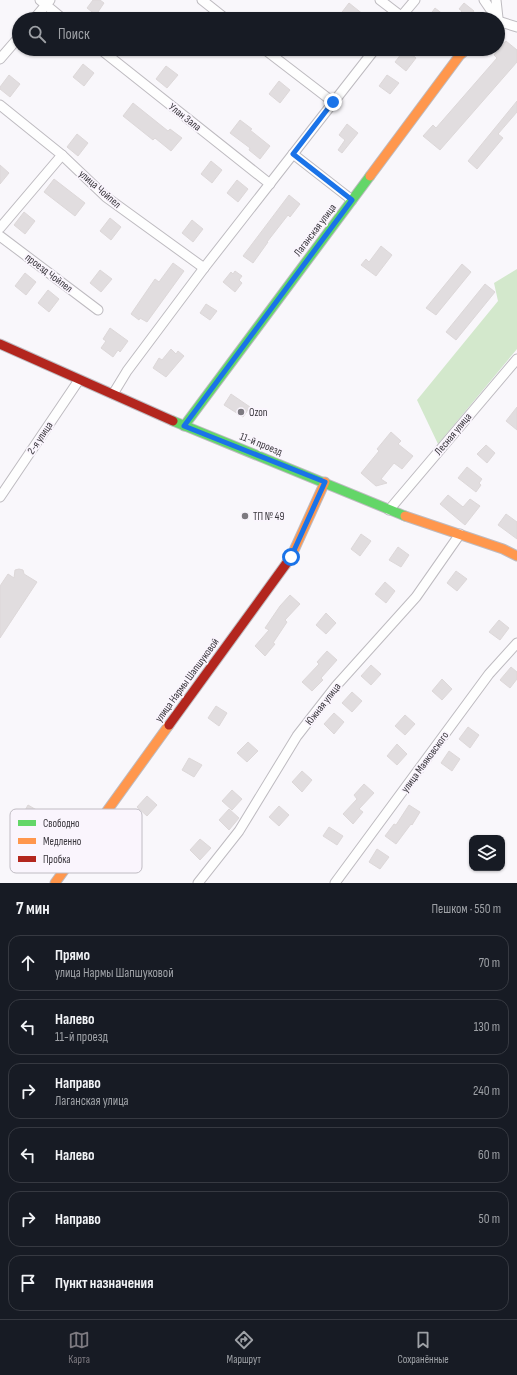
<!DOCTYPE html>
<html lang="ru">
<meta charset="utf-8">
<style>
body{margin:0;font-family:"Sofia Sans Condensed",sans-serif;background:#20242c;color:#f1f3f6}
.controls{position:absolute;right:12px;bottom:12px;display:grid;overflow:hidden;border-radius:8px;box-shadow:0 1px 3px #0004}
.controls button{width:36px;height:36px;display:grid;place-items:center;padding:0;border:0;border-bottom:1px solid #363941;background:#171b24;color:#f1f3f6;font:20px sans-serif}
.stop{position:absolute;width:12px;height:12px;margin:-9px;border:3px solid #1a73e8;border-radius:50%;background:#fff}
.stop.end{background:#1a73e8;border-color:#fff;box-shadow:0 1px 4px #0008}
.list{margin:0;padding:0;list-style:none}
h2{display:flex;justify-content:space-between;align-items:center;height:52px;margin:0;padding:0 16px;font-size:17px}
h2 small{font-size:13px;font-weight:400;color:#9ea1a6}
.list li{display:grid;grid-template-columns:26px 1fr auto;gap:12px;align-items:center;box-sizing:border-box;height:56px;margin:0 8px 8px;padding:0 8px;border:1px solid #363941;border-radius:12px}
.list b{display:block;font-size:15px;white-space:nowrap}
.list p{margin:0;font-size:13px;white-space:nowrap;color:#9ea1a6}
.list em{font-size:13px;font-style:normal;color:#9ea1a6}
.icon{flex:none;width:22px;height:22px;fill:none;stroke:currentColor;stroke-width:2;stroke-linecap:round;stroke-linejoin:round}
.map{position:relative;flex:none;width:517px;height:883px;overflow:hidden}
.search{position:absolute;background:#171b24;box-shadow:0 1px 3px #0004;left:12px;right:12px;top:12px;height:44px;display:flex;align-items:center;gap:10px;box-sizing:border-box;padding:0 14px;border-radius:22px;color:#9ea1a6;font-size:15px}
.sheet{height:436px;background:#171b24}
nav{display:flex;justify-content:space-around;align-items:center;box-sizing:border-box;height:56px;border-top:1px solid #363941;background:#171b24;font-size:11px;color:#9ea1a6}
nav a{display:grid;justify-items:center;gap:2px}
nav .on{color:#7d7a80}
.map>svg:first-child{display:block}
.green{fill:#d3e8cc}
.building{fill:#e1dddf;stroke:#ddd8d9}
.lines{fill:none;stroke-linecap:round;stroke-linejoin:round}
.street-casing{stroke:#bebbc0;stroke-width:11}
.fast-casing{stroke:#bebbc0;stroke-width:11}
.slow-casing{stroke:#bebbc0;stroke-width:11}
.jam-casing{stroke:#bebbc0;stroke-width:11}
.street{stroke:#fefefe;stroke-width:9}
.fast{stroke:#63d668;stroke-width:9}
.slow{stroke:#ff974d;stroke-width:9}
.jam{stroke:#b3261e;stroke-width:9}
.route{stroke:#1a73e8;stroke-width:5}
.poi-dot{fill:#7d7a80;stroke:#faf5fd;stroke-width:1.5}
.labels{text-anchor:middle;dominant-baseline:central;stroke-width:3.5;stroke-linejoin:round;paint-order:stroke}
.street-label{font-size:11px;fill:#3a373d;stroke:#faf5fd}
.poi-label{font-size:11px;fill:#3a373d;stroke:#faf5fd;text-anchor:start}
.key{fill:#faf5fd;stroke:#c0bcc3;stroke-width:1}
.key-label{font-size:11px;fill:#3a373d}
</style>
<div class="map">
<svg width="517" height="883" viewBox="0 0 517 883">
<rect width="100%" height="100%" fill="#f9f7fb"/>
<!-- green -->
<polygon class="green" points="517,269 517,349 438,444 417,400 498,301 494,283"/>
<!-- building -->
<g class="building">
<polygon points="93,0 100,0 104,3 96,15 87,8"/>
<polygon points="349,3 369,19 343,19 339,16"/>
<polygon points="464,3 474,11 468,19 466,19 459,14 462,11 459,9"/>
<polygon points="435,8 449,19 427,19"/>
<polygon points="506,41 517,50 517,62 440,150 423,136 433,125 436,128 497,58 494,55"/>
<polygon points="405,49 416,58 406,71 395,62"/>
<polygon points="83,64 94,73 84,86 73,77"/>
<polygon points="166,66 178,75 167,88 156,79"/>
<polygon points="9,75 20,84 10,97 0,89 0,87"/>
<polygon points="387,75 399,83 390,94 379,86"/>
<polygon points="279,81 290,90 280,103 269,94"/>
<polygon points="517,101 517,112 498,134 503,138 477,169 468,161"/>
<polygon points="133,103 168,131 170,129 182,138 171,151 155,138 153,140 123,116"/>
<polygon points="240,120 252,129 250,130 270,146 260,159 249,150 250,148 230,133"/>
<polygon points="347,124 358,133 342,153 338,150 345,140 339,135"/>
<polygon points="77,134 88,143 78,156 67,147"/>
<polygon points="211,161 222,170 212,183 201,174"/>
<polygon points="0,165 9,173 0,184"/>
<polygon points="54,179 85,203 75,216 44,192"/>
<polygon points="237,180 248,189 238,202 227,193"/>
<polygon points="289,195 300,204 290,217 288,215 267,242 268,242 253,263 243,256"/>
<polygon points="24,212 35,221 25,234 14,225"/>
<polygon points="110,218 121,227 111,240 100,231"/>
<polygon points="192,220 203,229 193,242 182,233"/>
<polygon points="381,246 392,255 376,276 361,265 366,259 369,262"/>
<polygon points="173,263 184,271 147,322 140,318 139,320 131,314 155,279 159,282"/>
<polygon points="462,264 471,272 436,315 426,308"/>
<polygon points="100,270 112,279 101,292 90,283"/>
<polygon points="235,271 242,276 239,280 242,283 235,292 223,282 231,272 233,274"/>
<polygon points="25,273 36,282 26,295 15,286"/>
<polygon points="485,284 495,292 456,340 446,332"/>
<polygon points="48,290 59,299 49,312 38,303"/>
<polygon points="206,304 217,311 210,320 200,313"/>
<polygon points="110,328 128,341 120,352 118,350 113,357 101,348 106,341 103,339"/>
<polygon points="171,349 176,354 178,351 184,356 166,377 153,368 159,358 162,360"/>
<polygon points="231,394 250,407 243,417 224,405"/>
<polygon points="517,407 517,430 506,421"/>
<polygon points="391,432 401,441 398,444 413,456 402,469 394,463 381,479 387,483 376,486 361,473 379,451 377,449"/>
<polygon points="486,445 495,453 487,463 477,454"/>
<polygon points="467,467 482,479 479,483 481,485 476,492 458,478"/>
<polygon points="448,495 463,507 470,499 480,506 465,525 440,504"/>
<polygon points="506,514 517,522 517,539 498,525"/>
<polygon points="361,534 371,541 360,556 351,549"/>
<polygon points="398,547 409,555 401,567 389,560"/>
<polygon points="19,569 23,570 24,574 37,582 0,638 0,586 8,574 14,578 15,570"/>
<polygon points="456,571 467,579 457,591 447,583"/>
<polygon points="385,582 395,591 386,603 375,594"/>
<polygon points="290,595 300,604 285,620 287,622 273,643 275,644 265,656 255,646 269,630 265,628 280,606"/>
<polygon points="326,613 336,623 326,634 316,625"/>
<polygon points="499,620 509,628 500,640 489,632"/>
<polygon points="327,651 337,660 321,678 323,680 312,691 302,682 319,664 317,662"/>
<polygon points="371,665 381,674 371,685 361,676"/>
<polygon points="511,667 517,672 517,679 510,688 500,680"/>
<polygon points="442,679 452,689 442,700 432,691"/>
<polygon points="352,692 362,701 352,712 342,703"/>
<polygon points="216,706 227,713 219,726 208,718"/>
<polygon points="334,713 344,722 334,734 324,724"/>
<polygon points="405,715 415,724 405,735 395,726"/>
<polygon points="468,727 479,735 470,748 459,739"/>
<polygon points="248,742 258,751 247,762 237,753"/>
<polygon points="397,744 407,754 397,765 387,756"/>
<polygon points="449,751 460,759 452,771 441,763"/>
<polygon points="189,758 202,765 194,777 182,770"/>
<polygon points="302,771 312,780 302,792 292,782"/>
<polygon points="364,784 374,793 359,809 363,812 353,824 343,814 357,799 354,795"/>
<polygon points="232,790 242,799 232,810 222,801"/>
<polygon points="147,796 157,805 147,816 137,807"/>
<polygon points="28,805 40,812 35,821 23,814"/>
<polygon points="409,805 420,812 412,825 411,824 396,844 385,836 394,824 396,825"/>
<polygon points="279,806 289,815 279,826 269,817"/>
<polygon points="229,809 239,818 229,830 219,820"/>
<polygon points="329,827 343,836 337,845 323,836"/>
<polygon points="200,839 211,848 200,860 190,850"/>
<polygon points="377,849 389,857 380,869 369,862"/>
</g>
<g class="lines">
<!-- street casing -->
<g class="street-casing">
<g id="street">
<polyline points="40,0 63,19"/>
<polyline points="202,0 226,19"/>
<polyline points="380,0 401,16"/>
<polyline points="484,0 497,19"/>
<polyline points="496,0 498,18"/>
<polyline points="34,19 50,0"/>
<polyline points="399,19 415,0"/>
<polyline points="498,21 517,27"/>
<polyline points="100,49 270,184"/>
<polyline points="264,49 333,102"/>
<polyline points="0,59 19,37"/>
<polyline points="0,105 62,155 106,197 204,268"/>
<polyline points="293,154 352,200"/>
<polyline points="0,228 62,155"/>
<polyline points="0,236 98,310"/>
<polyline points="113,394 127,371 204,268 375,49"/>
<polyline points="0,497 79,380"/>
<polyline points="389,510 517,359"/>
<polyline points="198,883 239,831 297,736 336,686 416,597 460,534"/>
<polyline points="335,883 489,674 517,643"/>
</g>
</g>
<!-- fast casing -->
<g class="fast-casing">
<g id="fast">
<polyline points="173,421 405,516"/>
<polyline points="184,426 370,176"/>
</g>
</g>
<!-- slow casing -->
<g class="slow-casing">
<g id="slow">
<polyline points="370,176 460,55 467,49"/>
<polyline points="405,516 503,549 517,556"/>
<polyline points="286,564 291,557 325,482"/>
<polyline points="55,883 169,725"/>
</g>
</g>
<!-- jam casing -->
<g class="jam-casing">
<g id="jam">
<polyline points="0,344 173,421"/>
<polyline points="169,725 286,564"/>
</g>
</g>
<!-- street -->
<use href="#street" class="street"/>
<!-- fast -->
<use href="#fast" class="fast"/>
<!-- slow -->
<use href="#slow" class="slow"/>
<!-- jam -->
<use href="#jam" class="jam"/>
</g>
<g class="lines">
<!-- route -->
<polyline class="route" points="291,557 325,482 184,426 352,200 293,154 333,102"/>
</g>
<!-- markers -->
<g class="poi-dot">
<circle cx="241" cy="412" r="4"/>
<circle cx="245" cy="516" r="4"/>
</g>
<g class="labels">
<!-- street labels -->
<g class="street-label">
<text transform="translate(185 117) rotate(38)">Улан Зала</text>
<text transform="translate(100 189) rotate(41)">улица Чойпел</text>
<text transform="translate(315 230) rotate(-53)">Лаганская улица</text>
<text transform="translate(49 273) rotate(37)">проезд Чойпел</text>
<text transform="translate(453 434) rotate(-50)">Лесная улица</text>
<text transform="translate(40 438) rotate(-56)">2-я улица</text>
<text transform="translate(261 444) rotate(22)">11-й проезд</text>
<text transform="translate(187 680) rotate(-54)">улица Нармы Шапшуковой</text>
<text transform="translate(323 704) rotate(-52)">Южная улица</text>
<text transform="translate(425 762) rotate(-54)">улица Маяковского</text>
</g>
<!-- poi labels -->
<g class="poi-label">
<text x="249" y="412">Ozon</text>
<text x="253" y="516">ТП № 49</text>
</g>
</g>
<!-- legend -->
<rect x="10" y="809" width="132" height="64" rx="6" class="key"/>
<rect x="18" y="820" width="18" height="6" fill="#63d668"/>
<rect x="18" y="838" width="18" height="6" fill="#ff974d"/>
<rect x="18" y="856" width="18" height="6" fill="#b3261e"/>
<g class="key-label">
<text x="43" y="827">Свободно</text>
<text x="43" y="845">Медленно</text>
<text x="43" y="863">Пробка</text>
</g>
</svg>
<div class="controls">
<button><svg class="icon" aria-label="layers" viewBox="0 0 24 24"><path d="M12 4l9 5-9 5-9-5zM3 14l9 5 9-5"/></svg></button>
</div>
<div class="stop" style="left:291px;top:557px"></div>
<div class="stop end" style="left:333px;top:102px"></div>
<div class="search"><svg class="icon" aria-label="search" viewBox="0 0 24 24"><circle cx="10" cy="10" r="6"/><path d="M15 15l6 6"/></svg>Поиск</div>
</div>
<section class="sheet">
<h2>7 мин<small>Пешком · 550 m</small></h2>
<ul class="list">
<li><svg class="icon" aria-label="ahead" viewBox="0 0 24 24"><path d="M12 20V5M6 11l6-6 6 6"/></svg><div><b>Прямо</b><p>улица Нармы Шапшуковой</p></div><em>70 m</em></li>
<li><svg class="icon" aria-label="left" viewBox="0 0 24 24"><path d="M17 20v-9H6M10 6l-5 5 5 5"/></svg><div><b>Налево</b><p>11-й проезд</p></div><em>130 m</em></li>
<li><svg class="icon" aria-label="right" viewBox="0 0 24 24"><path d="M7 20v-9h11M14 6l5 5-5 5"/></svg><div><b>Направо</b><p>Лаганская улица</p></div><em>240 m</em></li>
<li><svg class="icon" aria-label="left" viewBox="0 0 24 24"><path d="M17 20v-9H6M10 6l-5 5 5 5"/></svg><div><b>Налево</b></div><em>60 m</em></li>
<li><svg class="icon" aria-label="right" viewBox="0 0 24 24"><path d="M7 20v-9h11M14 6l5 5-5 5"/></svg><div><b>Направо</b></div><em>50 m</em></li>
<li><svg class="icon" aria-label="arrive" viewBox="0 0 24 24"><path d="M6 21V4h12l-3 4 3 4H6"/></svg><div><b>Пункт назначения</b></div></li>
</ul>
</section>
<nav>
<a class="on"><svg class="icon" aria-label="map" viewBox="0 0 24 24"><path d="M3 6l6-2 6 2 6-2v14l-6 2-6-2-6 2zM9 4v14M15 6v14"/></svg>Карта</a>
<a><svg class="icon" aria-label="directions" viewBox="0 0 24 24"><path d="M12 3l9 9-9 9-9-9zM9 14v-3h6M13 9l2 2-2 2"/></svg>Маршрут</a>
<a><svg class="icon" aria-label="saved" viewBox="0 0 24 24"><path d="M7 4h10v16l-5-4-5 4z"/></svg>Сохранённые</a>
</nav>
